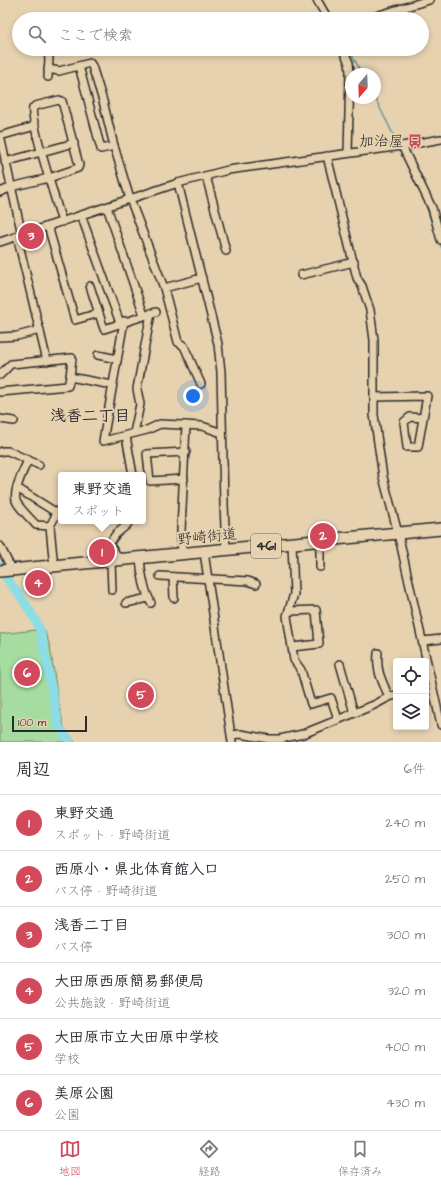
<!DOCTYPE html>
<html lang="ja">
<meta charset="utf-8">
<style>
body{margin:0;font-family:"Architects Daughter","Klee One",sans-serif;background:#f2f2f3;color:#2b2b33}
.controls{position:absolute;right:12px;bottom:12px;display:grid;overflow:hidden;border-radius:4px;box-shadow:0 2px 6px #0003}
.controls button{width:36px;height:36px;display:grid;place-items:center;padding:0;border:0;border-bottom:1px solid #e1e1e2;background:#fff;color:#2b2b33;font:20px sans-serif}
.compass{position:absolute;left:345px;top:68px;width:36px;height:36px;border-radius:50%;background:#fff;box-shadow:0 2px 6px #0003;rotate:199deg}
.scale{position:absolute;left:12px;bottom:10px;width:75px;box-sizing:border-box;padding-left:4px;border:2px solid #2b2b2b;border-top:0;font-size:11px;line-height:14px;white-space:nowrap;color:#2b2b2b;-webkit-text-stroke:3px #e7d2b0;paint-order:stroke}
.you{position:absolute;left:193px;top:396px;width:14px;height:14px;margin:-10px;border:3px solid #fff;border-radius:50%;background:#1a73e8;box-shadow:0 0 0 6px #1a73e833}
.badge{display:grid;place-items:center;width:26px;height:26px;border-radius:50%;background:#d1495b;color:#fff;font-size:13px;font-weight:700}
.pin{position:absolute;translate:-50% -50%;border:2px solid #fff;box-shadow:0 1px 4px #0006}
.popup{position:absolute;left:58px;top:472px;width:88px;height:52px;box-sizing:border-box;display:grid;place-content:center;border-radius:4px;background:#fff;filter:drop-shadow(0 1px 3px #0005);font-size:13px;white-space:nowrap;color:#7c7c81}
.popup b{font-size:15px;color:#2b2b33}
.popup::after{content:'';position:absolute;left:50%;top:100%;margin-left:-8px;border:8px solid transparent;border-top-color:#fff}
.list{margin:0;padding:0;list-style:none}
h2{display:flex;justify-content:space-between;align-items:center;height:52px;margin:0;padding:0 16px;font-size:17px}
h2 small{font-size:13px;font-weight:400;color:#7c7c81}
.list li{display:grid;grid-template-columns:26px 1fr auto;gap:12px;align-items:center;box-sizing:border-box;height:56px;padding:0 16px;border-top:1px solid #e1e1e2}
.list b{display:block;font-size:15px;white-space:nowrap}
.list p{margin:0;font-size:13px;white-space:nowrap;color:#7c7c81}
.list em{font-size:13px;font-style:normal;color:#7c7c81}
.icon{flex:none;width:22px;height:22px;fill:none;stroke:currentColor;stroke-width:2;stroke-linecap:round;stroke-linejoin:round}
.map{position:relative;flex:none;width:441px;height:742px;overflow:hidden}
.search{position:absolute;background:#fff;box-shadow:0 2px 6px #0003;left:12px;right:12px;top:12px;height:44px;display:flex;align-items:center;gap:10px;box-sizing:border-box;padding:0 14px;border-radius:22px;color:#7c7c81;font-size:15px}
.sheet{height:388px;background:#fff}
nav{display:flex;justify-content:space-around;align-items:center;box-sizing:border-box;height:56px;border-top:1px solid #e1e1e2;background:#fff;font-size:11px;color:#7c7c81}
nav a{display:grid;justify-items:center;gap:2px}
nav .on{color:#d1495b}
.map>svg:first-child{display:block}
.green{fill:#a6dca0;stroke:#688466}
.lines{fill:none;stroke-linecap:round;stroke-linejoin:round}
.stream{stroke:#65969b;stroke-width:1.5}
.river{stroke:#8cdde5;stroke-width:9}
.minor-casing{stroke:#2b2b2b;stroke-width:10}
.highway-casing{stroke:#2b2b2b;stroke-width:14}
.minor{stroke:#e7d2b0;stroke-width:7}
.highway{stroke:#e7d2b0;stroke-width:11}
.labels{text-anchor:middle;dominant-baseline:central;stroke-width:4;stroke-linejoin:round;paint-order:stroke}
.shield{fill:#e7d2b0;stroke:#635d53;stroke-width:1}
.shield-label{font-size:14px;font-weight:bold;fill:#2b2b2b}
.poi-label{font-size:15px;fill:#2b2b2b;stroke:#e7d2b0;text-anchor:end}
.street-label{font-size:15px;fill:#2b2b2b;stroke:#e7d2b0}
.neighbourhood-label{font-size:16px;font-weight:bold;fill:#2b2b2b;stroke:#e7d2b0}
</style>
<div class="map">
<svg width="441" height="742" viewBox="0 0 441 742">
<rect width="100%" height="100%" fill="#e7d2b0"/>
<filter id="ink" filterUnits="userSpaceOnUse"><feTurbulence type="fractalNoise" baseFrequency=".025" numOctaves="2"/><feDisplacementMap in="SourceGraphic" scale="8" xChannelSelector="R" yChannelSelector="G"/><feConvolveMatrix kernelMatrix="1 2 1 2 8 2 1 2 1" color-interpolation-filters="sRGB"/></filter>
<g filter="url(#ink)">
<!-- green -->
<polygon class="green" points="44,629 50,646 58,700 64,727 75,742 0,742 0,634"/>
<g class="lines">
<!-- stream -->
<g class="stream">
<polyline points="322,0 333,19"/>
<polyline points="349,49 362,74"/>
<polyline points="375,98 398,144"/>
<polyline points="424,200 437,238"/>
<polyline points="439,241 441,247"/>
</g>
<!-- river -->
<path class="river" d="M0,566C5,578 10,583 18,593C26,604 34,617 40,629L59,727L70,742"/>
<!-- minor casing -->
<g class="minor-casing">
<g id="minor">
<polyline points="317,0 328,19"/>
<polyline points="366,19 429,0"/>
<polyline points="47,49 49,59 48,77"/>
<polyline points="343,49 349,63 350,72 348,153"/>
<polyline points="79,66 101,149 114,146"/>
<polyline points="48,69 59,71 90,63 92,66 103,101 114,146 130,199 164,288 178,342 184,346 201,384"/>
<polyline points="402,146 432,208 441,240"/>
<polyline points="327,156 357,278 362,286 370,310 374,340 374,415 383,477 398,533 441,725"/>
<polyline points="5,162 74,143"/>
<polyline points="206,176 226,251"/>
<polyline points="178,183 218,344 221,372 224,504 226,550"/>
<path d="M0,192L15,186L49,178L78,168L79,165L62,101L59,100L35,106L33,108C29,118 57,204 62,222"/>
<polyline points="107,207 144,315"/>
<polyline points="81,215 120,323"/>
<polyline points="48,226 75,320 99,313"/>
<polyline points="22,235 0,136 35,126"/>
<polyline points="17,236 47,361"/>
<polyline points="0,242 178,183 228,170 402,146 441,139"/>
<polyline points="301,275 354,262"/>
<polyline points="90,286 104,329 156,312"/>
<polyline points="164,288 202,278"/>
<polyline points="124,321 103,441 147,430 160,424 202,426 222,433"/>
<polyline points="0,337 17,336 40,330"/>
<polyline points="98,355 117,359"/>
<polyline points="0,375 11,364 72,358 70,377"/>
<polyline points="0,392 68,386 70,377 112,385"/>
<polyline points="374,397 427,396 418,447 407,447 404,422 410,417 423,418"/>
<polyline points="0,419 14,421"/>
<polyline points="134,433 140,404 137,389 151,313"/>
<polyline points="126,436 133,475"/>
<polyline points="0,452 3,451 8,451 39,465"/>
<path d="M28,460C24,470 11,493 17,503C22,511 30,518 36,525L50,526"/>
<polyline points="184,479 150,481 147,454 186,452"/>
<polyline points="17,488 57,513 50,526 53,558 55,566"/>
<polyline points="320,541 320,567"/>
<polyline points="292,543 294,594 287,616 294,660 301,670 311,704 331,698 338,719"/>
<polyline points="0,546 12,570"/>
<polyline points="204,552 232,742"/>
<polyline points="182,554 181,530 186,425"/>
<path d="M140,558C141,573 144,590 151,603"/>
<polyline points="120,560 109,544 116,534 127,525 129,521"/>
<polyline points="111,561 112,590"/>
<polyline points="160,576 248,581 256,584"/>
<polyline points="173,577 174,598"/>
<polyline points="126,603 148,598"/>
<polyline points="289,611 316,610 319,644 292,647"/>
<polyline points="423,641 441,639"/>
<path d="M378,653C376,671 382,681 389,697"/>
<polyline points="340,664 354,713"/>
<polyline points="232,735 240,734 269,739 280,739 303,734 374,705 389,697 396,695"/>
</g>
</g>
<!-- highway casing -->
<g class="highway-casing">
<polyline id="highway" points="0,571 441,529"/>
</g>
<!-- minor -->
<use href="#minor" class="minor"/>
<!-- highway -->
<use href="#highway" class="highway"/>
</g>
</g>
<!-- icons -->
<defs>
<g id="bus-bare" transform="scale(1.08)"><path d="M-5-6H5V4H4V6H2V4H-2V6H-4V4H-5ZM-3.5-4V0h7V-4ZM-3.5 1.2v1.5H-2V1.2ZM2 1.2v1.5H3.5V1.2Z" fill="#d1495b" stroke="#e7d2b0" stroke-width="2.5" paint-order="stroke"/></g>
</defs>
<g fill-rule="evenodd">
<use href="#bus-bare" x="415" y="141"/>
</g>
<g class="labels">
<!-- shield labels -->
<rect class="shield" x="251" y="534" width="30" height="24" rx="3"/>
<g class="shield-label">
<text x="266" y="546">461</text>
</g>
<!-- poi labels -->
<g class="poi-label">
<text x="404" y="141">加治屋</text>
</g>
<!-- street labels -->
<g class="street-label">
<text transform="translate(207 537) rotate(-6)">野崎街道</text>
</g>
<!-- neighbourhood labels -->
<g class="neighbourhood-label">
<text x="90" y="416">浅香二丁目</text>
</g>
</g>
</svg>
<div class="controls">
<button><svg class="icon" aria-label="locate" viewBox="0 0 24 24"><circle cx="12" cy="12" r="6"/><path d="M12 2v4M12 18v4M2 12h4M18 12h4"/></svg></button>
<button><svg class="icon" aria-label="layers" viewBox="0 0 24 24"><path d="M12 4l9 5-9 5-9-5zM3 14l9 5 9-5"/></svg></button>
</div>
<svg class="compass" viewBox="-18 -18 36 36"><path d="M0-13l5 13h-10z" fill="#e53935"/><path d="M0 13l5-13h-10z" fill="#7c7c81"/></svg>
<div class="scale">100 m</div>
<div class="you"></div>
<div class="pin badge" style="left:102px;top:552px">1</div>
<div class="popup"><b>東野交通</b>スポット</div>
<div class="pin badge" style="left:323px;top:536px">2</div>
<div class="pin badge" style="left:31px;top:236px">3</div>
<div class="pin badge" style="left:38px;top:583px">4</div>
<div class="pin badge" style="left:141px;top:695px">5</div>
<div class="pin badge" style="left:27px;top:673px">6</div>
<div class="search"><svg class="icon" aria-label="search" viewBox="0 0 24 24"><circle cx="10" cy="10" r="6"/><path d="M15 15l6 6"/></svg>ここで検索</div>
</div>
<section class="sheet">
<h2>周辺<small>6件</small></h2>
<ul class="list">
<li><span class="badge">1</span><div><b>東野交通</b><p>スポット · 野崎街道</p></div><em>240 m</em></li>
<li><span class="badge">2</span><div><b>西原小・県北体育館入口</b><p>バス停 · 野崎街道</p></div><em>250 m</em></li>
<li><span class="badge">3</span><div><b>浅香二丁目</b><p>バス停</p></div><em>300 m</em></li>
<li><span class="badge">4</span><div><b>大田原西原簡易郵便局</b><p>公共施設 · 野崎街道</p></div><em>320 m</em></li>
<li><span class="badge">5</span><div><b>大田原市立大田原中学校</b><p>学校</p></div><em>400 m</em></li>
<li><span class="badge">6</span><div><b>美原公園</b><p>公園</p></div><em>430 m</em></li>
</ul>
</section>
<nav>
<a class="on"><svg class="icon" aria-label="map" viewBox="0 0 24 24"><path d="M3 6l6-2 6 2 6-2v14l-6 2-6-2-6 2zM9 4v14M15 6v14"/></svg>地図</a>
<a><svg class="icon" aria-label="directions" viewBox="0 0 24 24"><path d="M12 3l9 9-9 9-9-9zM9 14v-3h6M13 9l2 2-2 2"/></svg>経路</a>
<a><svg class="icon" aria-label="saved" viewBox="0 0 24 24"><path d="M7 4h10v16l-5-4-5 4z"/></svg>保存済み</a>
</nav>
